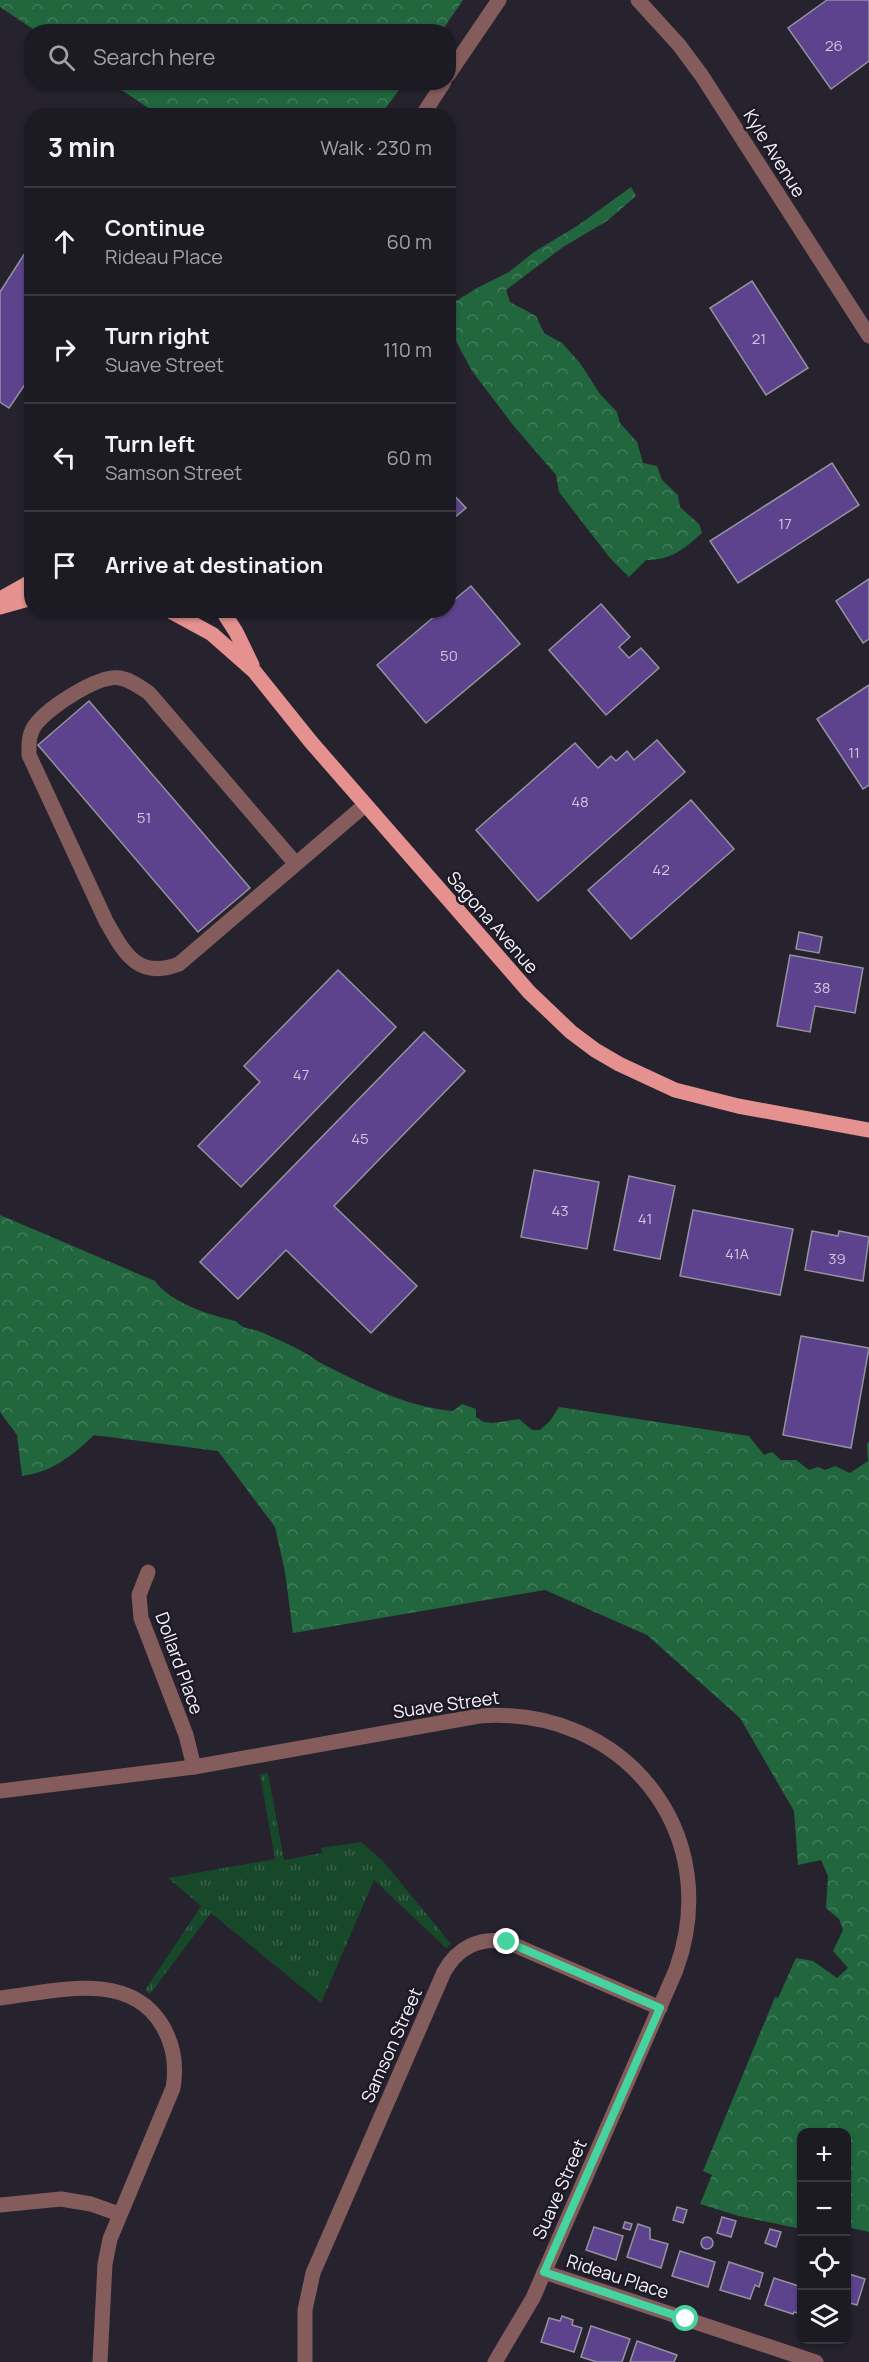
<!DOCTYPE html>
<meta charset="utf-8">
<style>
body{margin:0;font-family:Manrope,sans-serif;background:#25232a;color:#f1f3f6}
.controls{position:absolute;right:18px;bottom:18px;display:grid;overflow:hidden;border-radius:12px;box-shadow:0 2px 4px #0004}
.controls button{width:54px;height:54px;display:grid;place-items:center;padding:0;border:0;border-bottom:2px solid #3a3840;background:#1c1a22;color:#f1f3f6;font:30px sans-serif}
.stop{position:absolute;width:18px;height:18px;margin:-14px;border:4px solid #45d49f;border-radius:50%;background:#fff}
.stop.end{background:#45d49f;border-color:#fff;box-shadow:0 2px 6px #0008}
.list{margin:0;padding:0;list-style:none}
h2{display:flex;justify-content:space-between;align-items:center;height:78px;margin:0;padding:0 24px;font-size:26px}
h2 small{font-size:20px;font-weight:400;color:#a0a1a5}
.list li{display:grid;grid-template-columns:39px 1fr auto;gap:18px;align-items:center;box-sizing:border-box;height:108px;padding:0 24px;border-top:2px solid #3a3840}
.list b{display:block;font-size:22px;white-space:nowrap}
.list p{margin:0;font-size:20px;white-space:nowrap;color:#a0a1a5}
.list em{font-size:20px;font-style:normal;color:#a0a1a5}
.icon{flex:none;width:33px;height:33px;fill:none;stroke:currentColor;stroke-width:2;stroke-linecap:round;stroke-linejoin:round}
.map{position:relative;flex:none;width:869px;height:2362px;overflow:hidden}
.search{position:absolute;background:#1c1a22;box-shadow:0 2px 4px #0004;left:24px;top:24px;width:432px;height:66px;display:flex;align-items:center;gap:15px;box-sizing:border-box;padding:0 21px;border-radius:24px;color:#a0a1a5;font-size:22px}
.panel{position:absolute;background:#1c1a22;box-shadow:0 2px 4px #0004;left:24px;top:108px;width:432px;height:510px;border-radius:24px}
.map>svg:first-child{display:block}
.forest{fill:url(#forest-crowns)}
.park{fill:url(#park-tufts)}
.building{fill:#5d438d;stroke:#95919f;stroke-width:1.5}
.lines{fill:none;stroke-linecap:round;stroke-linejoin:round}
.minor{stroke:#845c5b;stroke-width:15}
.major{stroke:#e4918f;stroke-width:15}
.route{stroke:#45d49f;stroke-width:8}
.labels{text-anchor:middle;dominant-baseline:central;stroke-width:5;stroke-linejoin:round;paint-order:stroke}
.number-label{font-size:15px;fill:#cec6df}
.street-label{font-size:18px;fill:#f4f2fa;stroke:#1d1a25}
</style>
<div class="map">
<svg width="869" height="2362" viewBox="0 0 869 2362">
<defs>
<pattern id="forest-crowns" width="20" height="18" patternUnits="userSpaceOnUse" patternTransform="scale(1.5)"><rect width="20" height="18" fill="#22663e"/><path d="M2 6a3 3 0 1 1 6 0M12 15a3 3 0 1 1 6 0" fill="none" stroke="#437c5b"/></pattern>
<pattern id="park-tufts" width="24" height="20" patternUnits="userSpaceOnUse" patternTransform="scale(1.5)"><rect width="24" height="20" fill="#17482a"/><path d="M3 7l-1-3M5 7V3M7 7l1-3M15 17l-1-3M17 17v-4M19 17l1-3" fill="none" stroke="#39634a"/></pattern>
</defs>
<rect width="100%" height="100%" fill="#26232e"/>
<!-- forest -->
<g class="forest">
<polygon points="0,0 463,0 441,32 36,31 0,7"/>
<polygon points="111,83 404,83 380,116 159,115"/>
<path d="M631,187L636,196L607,221L563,247L506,290L510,302L536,316L544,333L562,343L580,363L600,394L617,412L620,423L637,442L643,463L657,466L662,480L678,495L680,507L699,524L702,533C683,550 671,560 646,560L629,577L610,558L559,492L556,475L513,425L472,371L449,328L448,306L477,288L509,272L534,252L577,226Z"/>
<path d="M0,1215L155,1281C169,1302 211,1316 236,1321C243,1330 252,1328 261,1332C276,1339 306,1351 317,1361C360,1383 405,1407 453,1411L462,1404L476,1409V1417L484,1422L493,1423L519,1419L532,1430H540L550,1421L559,1407L749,1436L764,1455L772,1452L781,1460H796L809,1470L818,1467L825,1470L835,1466L850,1473L868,1461L867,1444L869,1441V2232L847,2227L846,2132H802L801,2229L739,2216L700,2204L712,2175L703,2171L775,1997L778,1998L796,1958L813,1961L837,1978L848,1968L833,1951L843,1930L839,1919L826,1908L828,1876L821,1860L798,1865L794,1811L740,1718L647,1635L545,1590L293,1633L285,1572L275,1527L218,1451L94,1435C72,1456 52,1472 22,1476L17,1435L0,1412Z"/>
</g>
<!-- park -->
<polygon class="park" points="268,1773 284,1860 322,1853 321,1848 361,1842 383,1861 451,1944 446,1948 374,1880 321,2003 211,1913 150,1994 145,1990 201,1906 168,1878 275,1859 260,1774"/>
<!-- building -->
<g class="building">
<polygon points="827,0 869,0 869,61 831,89 788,28"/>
<polygon points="25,253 32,257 32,374 9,408 0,402 0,292"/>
<polygon points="752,281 808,368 766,395 710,308"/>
<polygon points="832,463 859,505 738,583 710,541"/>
<polygon points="448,489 466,508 448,523"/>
<polygon points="869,579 869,639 863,643 836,601"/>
<polygon points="471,586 520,644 426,723 377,665 442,610 448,610 448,605"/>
<polygon points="601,604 630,637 619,647 629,658 641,648 659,668 606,715 549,650"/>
<polygon points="869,685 869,785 863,789 817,719"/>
<polygon points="89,701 250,888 198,932 38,745"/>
<polygon points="657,740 685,772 538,901 476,830 575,743 598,768 611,756 616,761 627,751 634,760"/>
<polygon points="691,800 734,849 631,939 588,890"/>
<polygon points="799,932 822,937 819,953 796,949"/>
<polygon points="790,955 863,968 855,1013 815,1006 810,1032 777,1026"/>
<polygon points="338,970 396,1027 241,1187 198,1146 260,1082 244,1066"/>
<polygon points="424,1032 465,1071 334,1206 417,1286 371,1333 286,1250 238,1299 200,1262"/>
<polygon points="534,1170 599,1182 587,1249 521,1237"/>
<polygon points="629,1176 675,1186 660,1259 614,1250"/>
<polygon points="693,1210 793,1229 780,1295 680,1276"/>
<polygon points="812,1231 838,1236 839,1231 869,1237 863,1281 805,1270"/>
<polygon points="801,1336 869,1348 851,1448 783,1435"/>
<polygon points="677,2207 687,2210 683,2223 673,2220"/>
<polygon points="722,2217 736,2221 731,2237 717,2233"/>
<polygon points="625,2222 632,2224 630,2230 623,2228"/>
<polygon points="638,2224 650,2228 650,2239 668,2244 661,2268 627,2257"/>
<polygon points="594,2227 623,2236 616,2260 586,2250"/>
<polygon points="770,2229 781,2232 776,2247 765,2243"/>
<circle cx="707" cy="2243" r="6"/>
<polygon points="680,2251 715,2262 708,2287 672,2276"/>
<polygon points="729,2262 763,2273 759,2287 755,2285 750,2299 720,2290"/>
<polygon points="846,2273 865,2279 857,2305 846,2302"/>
<polygon points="774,2278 802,2287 802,2314 794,2312 793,2314 765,2305"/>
<polygon points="562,2316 573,2320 572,2325 582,2328 574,2352 541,2342 549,2318 560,2321"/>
<polygon points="591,2326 630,2339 622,2362 597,2362 581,2357"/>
<polygon points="637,2341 677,2355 674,2362 630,2362"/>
</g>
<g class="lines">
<!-- minor -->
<g class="minor">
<polyline points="638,0 679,45 702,76 869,336"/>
<polyline points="448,75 499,0"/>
<polyline points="422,116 444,82"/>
<path d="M296,864L149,693C140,687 131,680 120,678C99,674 49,707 36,724C28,734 29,744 29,755L106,921C124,953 138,980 179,964L365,805"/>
<polyline points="148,1572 139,1595 141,1618 186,1735 194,1767"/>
<path d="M0,1791L194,1767L479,1716C623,1705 726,1832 676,1970L533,2298L495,2362"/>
<path d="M0,1998C54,1992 128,1969 162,2025C174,2045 177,2065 173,2088L110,2239L105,2264L100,2362"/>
<polyline points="0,2205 61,2199 91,2204 119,2214"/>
<polyline points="544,2272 816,2362"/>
<path d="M305,2362V2310L313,2273L444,1972C457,1948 480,1936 507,1942L660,2008"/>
</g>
<!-- major -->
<g class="major">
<polyline points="0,599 32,581"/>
<polyline points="0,607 32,598"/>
<polyline points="168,610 212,634 254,671 311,742 529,992 571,1032 595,1050 619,1064 675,1090 738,1106 869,1130"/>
<polyline points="222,610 236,632 252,665"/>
</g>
</g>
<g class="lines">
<!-- route -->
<polyline class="route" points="507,1942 660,2008 544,2272 686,2319"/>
</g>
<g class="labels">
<!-- number labels -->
<g class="number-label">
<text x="834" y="45">26</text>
<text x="759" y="338">21</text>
<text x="785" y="523">17</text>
<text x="449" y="655">50</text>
<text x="854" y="752">11</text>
<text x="580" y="801">48</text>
<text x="144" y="817">51</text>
<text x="661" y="869">42</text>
<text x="822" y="987">38</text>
<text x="301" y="1074">47</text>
<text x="360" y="1138">45</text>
<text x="560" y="1210">43</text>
<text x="645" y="1218">41</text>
<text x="737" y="1253">41A</text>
<text x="837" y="1258">39</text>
</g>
<!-- street labels -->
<g class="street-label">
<text transform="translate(775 153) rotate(58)">Kyle Avenue</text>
<text transform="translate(493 922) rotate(49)">Sagona Avenue</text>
<text transform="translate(180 1663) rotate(70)">Dollard Place</text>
<text transform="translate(446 1704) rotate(-8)">Suave Street</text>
<text transform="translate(391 2045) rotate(-66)">Samson Street</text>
<text transform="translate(559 2189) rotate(-66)">Suave Street</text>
<text transform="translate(618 2276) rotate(18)">Rideau Place</text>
</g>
</g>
</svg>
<div class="controls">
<button>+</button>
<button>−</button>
<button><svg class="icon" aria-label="locate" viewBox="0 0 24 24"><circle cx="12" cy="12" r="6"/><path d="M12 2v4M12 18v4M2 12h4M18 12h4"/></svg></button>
<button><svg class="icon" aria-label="layers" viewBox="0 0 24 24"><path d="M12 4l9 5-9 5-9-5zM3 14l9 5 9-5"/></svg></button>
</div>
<div class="stop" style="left:686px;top:2319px"></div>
<div class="stop end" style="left:507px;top:1942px"></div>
<div class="search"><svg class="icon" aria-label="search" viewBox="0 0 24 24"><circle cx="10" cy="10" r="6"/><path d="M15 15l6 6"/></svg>Search here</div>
<section class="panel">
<h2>3 min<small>Walk · 230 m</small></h2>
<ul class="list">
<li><svg class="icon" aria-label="ahead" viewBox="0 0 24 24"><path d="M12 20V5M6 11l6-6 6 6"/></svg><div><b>Continue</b><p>Rideau Place</p></div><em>60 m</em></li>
<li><svg class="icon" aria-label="right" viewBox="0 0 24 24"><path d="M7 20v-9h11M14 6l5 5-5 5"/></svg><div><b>Turn right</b><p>Suave Street</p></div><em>110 m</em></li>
<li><svg class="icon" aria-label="left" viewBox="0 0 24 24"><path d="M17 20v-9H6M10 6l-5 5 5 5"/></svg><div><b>Turn left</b><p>Samson Street</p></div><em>60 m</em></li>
<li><svg class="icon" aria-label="arrive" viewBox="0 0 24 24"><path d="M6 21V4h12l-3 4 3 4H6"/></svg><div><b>Arrive at destination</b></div></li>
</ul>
</section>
</div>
